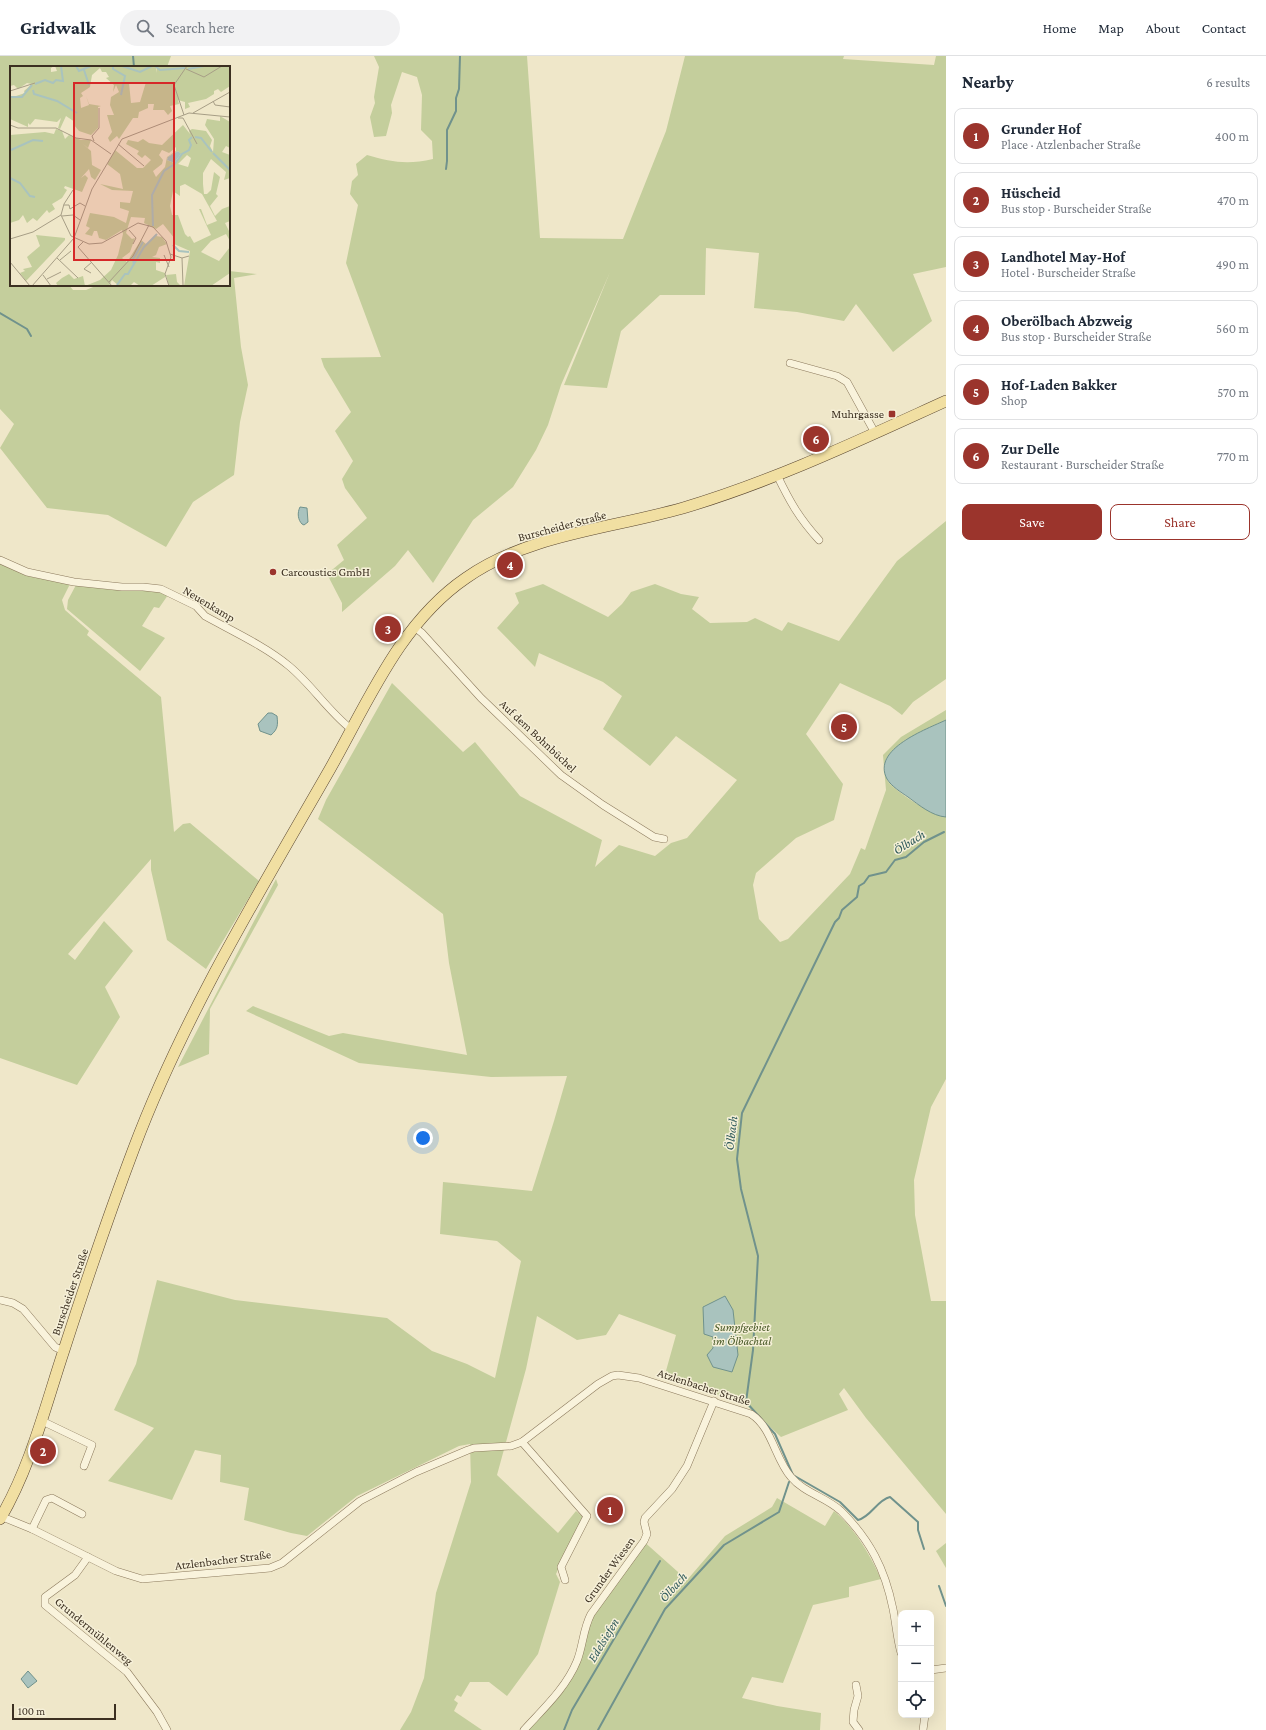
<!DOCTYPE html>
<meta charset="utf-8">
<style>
body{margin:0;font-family:"Crimson Pro",serif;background:#f2f2f3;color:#1f2937}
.controls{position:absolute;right:12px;bottom:12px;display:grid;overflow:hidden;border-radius:8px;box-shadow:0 4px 16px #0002}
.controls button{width:36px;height:36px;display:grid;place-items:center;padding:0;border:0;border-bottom:1px solid #e0e1e3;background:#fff;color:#1f2937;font:20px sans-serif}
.scale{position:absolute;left:12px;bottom:10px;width:104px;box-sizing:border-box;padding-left:4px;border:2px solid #3c3021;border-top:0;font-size:11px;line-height:14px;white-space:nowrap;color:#3c3021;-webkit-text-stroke:3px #f6f0d8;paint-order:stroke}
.you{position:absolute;left:423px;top:1082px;width:14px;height:14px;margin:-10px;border:3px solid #fff;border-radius:50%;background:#1a73e8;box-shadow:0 0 0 6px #1a73e833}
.badge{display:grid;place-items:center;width:26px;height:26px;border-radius:50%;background:#9b342c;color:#fff;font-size:13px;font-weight:700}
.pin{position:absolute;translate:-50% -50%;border:2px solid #fff;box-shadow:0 1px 4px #0006}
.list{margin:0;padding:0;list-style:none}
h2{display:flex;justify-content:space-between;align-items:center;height:52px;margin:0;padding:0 16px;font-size:17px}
h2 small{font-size:13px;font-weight:400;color:#747a83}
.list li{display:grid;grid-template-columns:26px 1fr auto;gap:12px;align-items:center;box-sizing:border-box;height:56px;margin:0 8px 8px;padding:0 8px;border:1px solid #e0e1e3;border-radius:8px}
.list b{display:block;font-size:15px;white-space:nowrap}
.list p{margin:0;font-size:13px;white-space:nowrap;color:#747a83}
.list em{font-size:13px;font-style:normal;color:#747a83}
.actions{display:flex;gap:8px;padding:12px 16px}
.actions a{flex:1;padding:9px 0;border:1px solid #9b342c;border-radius:8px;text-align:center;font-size:14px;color:#9b342c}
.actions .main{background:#9b342c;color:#fff}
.icon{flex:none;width:22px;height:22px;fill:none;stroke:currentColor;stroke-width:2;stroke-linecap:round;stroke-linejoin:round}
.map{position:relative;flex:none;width:946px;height:1674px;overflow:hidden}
header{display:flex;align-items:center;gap:24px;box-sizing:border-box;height:56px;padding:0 20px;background:#fff;border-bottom:1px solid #e0e1e3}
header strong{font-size:19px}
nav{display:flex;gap:22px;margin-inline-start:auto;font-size:14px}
.search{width:280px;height:36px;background:#f2f2f3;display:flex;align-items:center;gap:10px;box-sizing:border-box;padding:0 14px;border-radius:22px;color:#747a83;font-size:15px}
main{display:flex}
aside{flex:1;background:#fff}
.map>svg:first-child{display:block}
.green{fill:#c4ce9c}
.water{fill:#a9c3be;stroke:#70928c}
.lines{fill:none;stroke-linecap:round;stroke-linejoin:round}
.stream{stroke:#70928c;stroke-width:2}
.street-casing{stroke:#8c7a5d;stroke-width:8}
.primary-casing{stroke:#5a4731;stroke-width:12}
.street{stroke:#f9f3dc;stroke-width:7}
.primary{stroke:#f1dfa2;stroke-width:11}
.poi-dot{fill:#9b342c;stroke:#f6f0d8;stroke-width:1.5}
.labels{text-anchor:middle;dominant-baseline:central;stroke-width:3;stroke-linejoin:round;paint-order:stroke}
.poi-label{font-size:12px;fill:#3c3021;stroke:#f6f0d8;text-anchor:end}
.street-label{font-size:12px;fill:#3c3021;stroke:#f6f0d8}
.park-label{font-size:12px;font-style:italic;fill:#485927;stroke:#f6f0d8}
.water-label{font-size:13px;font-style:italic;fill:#305b5c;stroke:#f6f0d8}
.inset-river{fill:none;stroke:#a9c3be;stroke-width:2}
.inset-road{fill:none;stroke:#a79e86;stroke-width:1}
.view{fill:#d62828;fill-opacity:0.15;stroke:#d62828;stroke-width:2}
.inset-edge{fill:none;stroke:#3c3021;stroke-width:2}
</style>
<header>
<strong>Gridwalk</strong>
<div class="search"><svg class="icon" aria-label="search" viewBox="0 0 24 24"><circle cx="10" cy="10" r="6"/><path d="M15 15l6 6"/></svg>Search here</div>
<nav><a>Home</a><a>Map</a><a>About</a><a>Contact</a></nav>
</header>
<main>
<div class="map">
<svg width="946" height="1674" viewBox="0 0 946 1674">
<rect width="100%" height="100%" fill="#efe7c9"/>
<!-- green -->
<g class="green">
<polygon points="0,0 171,0 167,11 11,11 11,229 69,229 73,234 86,234 98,229 229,229 229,215 257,218 234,222 241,291 248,329 240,366 234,419 193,446 166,491 108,459 47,452 0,392 14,368 0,353"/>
<path d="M374,0H527L540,182L623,183L666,75L685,0H844L843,3L934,9L936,0H946V211L913,218L932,265L893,296L856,248L844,265L797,256L754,252L759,197L706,192L705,239H660L621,275L607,332L564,329L610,216L561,329L548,369L536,394L513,431L473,464L433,527L408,494L395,510L342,556V547L327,518L344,504L337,489L367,462L345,432L342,423L353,405L335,375L351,356L324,311L321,302L381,301L346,207L358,149L350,138L352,125L358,119L356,108L367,99C391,106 407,109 433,103L432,85L421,74L422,39L417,21L402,16L391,49L392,57L386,80L374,81L370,61L375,47L374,41L379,11Z"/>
<path d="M946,465V623L913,646L902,659L890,650L840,627L806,678L843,728L834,764L796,782L756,817L753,829L759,863L780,886L788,883L850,818L861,792L865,794L886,734L883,699L901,681L946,654V664L905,684L884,711C885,715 885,720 887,724C894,735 933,760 946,761V1023L931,1051L914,1124L915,1159L931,1245H946V1458L866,1362L844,1332L839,1338L848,1354L781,1381L745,1348L664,1322L676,1279L619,1258L606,1279L577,1284L537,1260L526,1313L497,1419L558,1477L576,1455L583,1461L556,1518L560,1526L538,1598L507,1640L489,1626H470L461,1641L457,1639L454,1644L458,1647L454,1655L482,1674H400L411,1656L424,1622L436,1537L471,1426L470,1388L459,1390L357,1440L307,1480L291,1477L244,1464L249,1432L220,1426L221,1399L195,1394L172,1444L108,1425L154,1372L114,1354L136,1308L157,1224L235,1244L387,1262L432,1295L467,1308L495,1322L521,1205L497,1185L440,1178L443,1126L532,1135L554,1065L567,1020L491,1021L359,1007L246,955L253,950L329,980L343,977L467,999L449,907L443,858L318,763L326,744L392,627L463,696L475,686L520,740L602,784L595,811L619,789L655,800L671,787L687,782L737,724L676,680L650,710L603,673L622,640L603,626L539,597L535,611L497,572L519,547L515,537L543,528L608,561L622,548L631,536L655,528L681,538L699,541L692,553L710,567L747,566L755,562L782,575L788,566L839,585L897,505Z"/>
<polygon points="0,508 32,521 70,528 62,544 65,554 89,575 87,579 161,641 174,776 183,768 190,767 259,825 206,913 167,884 151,814 151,803 68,898 75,904 104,865 133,895 105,931 120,961 77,1029 0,1002"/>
<polygon points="76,529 114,534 155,534 168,539 159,552 154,551 142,570 165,582 140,615 67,553 68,544"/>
<polygon points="276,823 278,829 210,953 209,998 178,1011"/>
<path d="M777,1442L825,1470L834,1455C856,1474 869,1497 881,1523L849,1531V1541L813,1549L783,1627L752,1621L742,1642L777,1650L821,1657L820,1674H520L560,1629L573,1608L586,1563L641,1483L687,1524L725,1480L772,1451Z"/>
<polygon points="946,1487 946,1512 936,1495"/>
</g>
<!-- water -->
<g class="water">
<path d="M300,451L307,452L308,466L304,469L302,468C298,464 297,457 300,451Z"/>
<path d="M268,657H272L277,660C278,669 278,673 271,679L260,675L258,668Z"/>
<path d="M946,664V761C932,760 919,749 908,741C902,737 891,730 887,723C871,693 927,673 946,664Z"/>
<polygon points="725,1240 733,1254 738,1299 732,1316 713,1311 707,1299 713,1292 713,1281 704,1278 703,1251"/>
<polygon points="28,1615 37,1625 28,1632 21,1623"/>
</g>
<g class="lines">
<!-- stream -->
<g class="stream">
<polyline points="133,0 134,11"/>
<polyline points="446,113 447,105 447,74 456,55 456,42 459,33 460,0"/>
<polyline points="0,257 27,273 31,280"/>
<path d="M924,1493L918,1474V1466L890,1441C877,1444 871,1461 858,1464L840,1446L793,1419L775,1378L746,1346L753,1294L758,1200L741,1133L737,1103L742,1057L835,866L839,862L842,854L857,841L859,830L864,827L869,820L886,816L895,804L906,801L924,786L944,776"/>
<polyline points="939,1530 946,1550"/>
<polyline points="564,1674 572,1654 660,1505"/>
<polyline points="598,1674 665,1553 724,1489 779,1456 789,1426"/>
</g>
<!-- street casing -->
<g class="street-casing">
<g id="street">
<polyline points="790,307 837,320 847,326 875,377"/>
<path d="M777,419C790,446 799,462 819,484"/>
<path d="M0,504L27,516L74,526L122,531H143L161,533L196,550L205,560C232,575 265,590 289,610C312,629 328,655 351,673"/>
<polyline points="414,571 422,577 481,642 561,719 603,749 654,781 664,783"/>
<polyline points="0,1244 13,1247 23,1253 55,1291 64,1295"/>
<polyline points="42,1365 92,1389 84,1410"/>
<polyline points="522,1386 587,1460 561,1511 565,1524"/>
<path d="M0,1460L32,1473L116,1515L142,1523L270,1512L282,1507L360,1445L416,1416L468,1394L474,1392L511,1390L522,1386L598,1328L612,1320L618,1319L639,1322L751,1358C772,1371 775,1403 791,1421C804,1437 826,1441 841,1455C870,1484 885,1513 893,1553C896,1568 897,1583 901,1597"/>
<polyline points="32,1473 46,1444 52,1442 82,1458"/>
<polyline points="88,1501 75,1519 45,1541 45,1549 127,1616 157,1656 167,1674"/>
<polyline points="931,1614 946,1612"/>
<polyline points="856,1629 858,1640 854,1654 853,1666 859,1674"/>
<path d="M524,1674C543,1653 566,1632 577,1605C583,1590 583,1573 591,1558L644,1485L647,1478L644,1466L645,1462L672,1433L687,1410L714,1345"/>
<polyline points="923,1674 925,1659"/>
</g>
</g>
<!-- primary casing -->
<g class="primary-casing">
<path id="primary" d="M0,1463C31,1410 45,1351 64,1294C86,1226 109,1158 134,1092C184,959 259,837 330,713C368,646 400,567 466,522C529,478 610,473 683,452C774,425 860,384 946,345"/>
</g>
<!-- street -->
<use href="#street" class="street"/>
<!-- primary -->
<use href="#primary" class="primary"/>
</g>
<!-- markers -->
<g class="poi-dot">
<rect x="888" y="354" width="8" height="8" rx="2"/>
<circle cx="273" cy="516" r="4"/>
</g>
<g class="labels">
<!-- poi labels -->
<g class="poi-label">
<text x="884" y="358">Muhrgasse</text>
<text x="281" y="516" text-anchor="start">Carcoustics GmbH</text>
</g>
<!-- street labels -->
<g class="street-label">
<text transform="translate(562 470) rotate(-15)">Burscheider Straße</text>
<text transform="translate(209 548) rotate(31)">Neuenkamp</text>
<text transform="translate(538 680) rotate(43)">Auf dem Bohnbüchel</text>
<text transform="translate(70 1236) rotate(-71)">Burscheider Straße</text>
<text transform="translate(704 1331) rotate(18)">Atzlenbacher Straße</text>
<text transform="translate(223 1504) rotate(-7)">Atzlenbacher Straße</text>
<text transform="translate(609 1514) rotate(-54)">Grunder Wiesen</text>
<text transform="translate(94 1575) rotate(40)">Grundermühlenweg</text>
</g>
<!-- park labels -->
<g class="park-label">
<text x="742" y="1271">Sumpfgebiet<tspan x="742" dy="14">im Ölbachtal</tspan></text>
</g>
<!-- water labels -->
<g class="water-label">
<text transform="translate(909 786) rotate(-32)">Ölbach</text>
<text transform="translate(731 1077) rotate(-83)">Ölbach</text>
<text transform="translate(673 1531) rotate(-48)">Ölbach</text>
<text transform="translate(603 1584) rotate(-59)">Edelsiefen</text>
</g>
</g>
<!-- overview -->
<g transform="translate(10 10)">
<rect width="220" height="220" fill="#efe7c9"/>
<path d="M0,0H44L41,2V6L47,5L45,0H146V7L147,0H220V20L211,26L208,23L204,25V28L196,33L178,37L180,41L175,43V36L168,34L169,38L160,40L162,45L158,49L154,44H143L144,38H138V42L129,46L128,52H123L109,73L107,70L100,76L98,72L102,66L97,49H104L100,39L101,31L109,26L106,19L103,26L104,19L96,12L99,11L96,6H92L90,2L82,9L80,21L71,27L73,30L70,32L71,42L79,39L76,30L79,38L91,40L88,41V62L81,69L69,65L64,59L65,56L56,50L50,63L48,62L51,52L47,56L25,53L20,59L18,57V61L0,53V32L15,27L14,25L22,18L17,17L8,23L4,19L0,20ZM136,16L130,36L121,37L119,17ZM210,50L220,56V82L216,80L212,86L220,89V112L214,114L216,106L201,93L193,107V118L194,128H197L201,124L204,106L210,111L206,128L208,130L200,140L205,150L212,143L220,140V155L215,157L220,167V175L216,168L201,175L191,186L209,195L220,181V207L201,220H174L180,185L164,178L165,173L153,158L146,163L134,157L135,152L121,151L116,167L122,173L125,172L120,186L112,192L117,196L131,174L136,178L146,170L152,171L157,178L149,181L146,189L142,191L150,192V197L146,196V204L155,207V211L141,220H130L124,216L120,220H109L102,214L99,220H75L90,214L101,204L108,189L113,168L112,164L96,174L89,172L87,165H84L82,170L75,168L80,162L76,160L80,147L104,151L116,157L119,145L110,142V136L120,137L123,125L102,124L90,118L113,123L110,108L97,98L105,84L127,102H133L141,94L135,89L132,92L127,88L129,85L116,78L118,74L128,76L133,73L139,77L152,79L173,59L180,68L179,65L182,63L196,65L202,74L200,80L203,86L204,73L195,59L197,53L210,55ZM166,81V85L157,91L155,101L146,111L143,105L152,98L153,94L149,89L152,84L159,87ZM168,85L171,89L164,97L157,94L158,91ZM177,89L181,92L178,101L168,98ZM175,118L192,128L207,155L197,159L191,143H189L201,169L184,177L180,170L178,171L175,168L168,149H162L160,140L163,125L170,130V120ZM46,63L52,65L55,73L59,69L71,74H81L78,82L73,78L81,85L82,99L91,104L85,114L81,111L79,103L71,112L75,109L78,112L72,126L55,120L54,122L57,124L52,132L42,138L45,143L39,147L37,144L27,155L23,152L17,157L13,149L9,154L0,157V69L35,66L44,68ZM26,169L55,172V174L16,215L10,207L15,205L13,203L22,201L17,191L30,180ZM59,208L64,213L73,210L75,220H48L46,217L52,212ZM166,208L167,216L171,220H159L156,209Z" fill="#c4ce9c" fill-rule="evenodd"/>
<path d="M168,85L171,88L164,97L157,94L158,91Z" fill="#a9c3be"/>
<path class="inset-river" d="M66,0L69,5L81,0M103,0V3L115,10L111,29M112,0L130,6L142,0M145,0L150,4L175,2M178,3L194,0M74,4L79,19M25,18L35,14L43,17L46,14L53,15L51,0M23,24L24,28L47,35L67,47M0,31H12L22,19M185,71L191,72L202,86M1,84L23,74L33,75M203,87L220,104M164,99L172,88L179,84L181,79L179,74L182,71M0,112L10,117L20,130L25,131M143,160L142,129L154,105L163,99M163,179L169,185L179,186M124,199L123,193L133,176M107,219L115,208H118L134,181L147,168"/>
<path class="inset-road" d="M176,3L194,11L212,0M0,25L25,17M203,35L205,39L220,41M183,47L220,26M174,49L164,19L177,0M168,52H173L187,78M0,59L8,62H46L66,72L81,74L101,88M84,75L82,70L89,62V42M108,78L134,100M63,124L54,138L51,149L61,170L79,178L92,177L128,157L143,161L156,175L161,191L155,208L159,220M54,139H59L60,143L70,137L75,140M52,150L63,149L70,154M119,164L126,172L123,178M0,173L23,166L51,149M73,176L68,181L102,220M160,188L172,192L179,190M154,189L159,201M47,192L68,212M172,192L173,219M50,194L61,185M0,196L20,220M81,207L74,203L82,196M33,209L41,220M37,213L51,206M99,216L123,190L139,159M22,220L64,172L82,123L112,73L179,47L220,51"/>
<path class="view" d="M64,17H164V194H64Z"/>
<rect width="220" height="220" class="inset-edge"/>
</g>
</svg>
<div class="controls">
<button>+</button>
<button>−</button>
<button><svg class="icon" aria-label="locate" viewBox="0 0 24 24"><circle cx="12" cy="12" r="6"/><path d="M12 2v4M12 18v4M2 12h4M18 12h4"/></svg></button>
</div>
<div class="scale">100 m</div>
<div class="you"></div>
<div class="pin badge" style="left:610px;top:1454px">1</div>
<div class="pin badge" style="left:43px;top:1395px">2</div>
<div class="pin badge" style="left:388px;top:573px">3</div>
<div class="pin badge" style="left:510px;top:509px">4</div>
<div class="pin badge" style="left:844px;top:671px">5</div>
<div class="pin badge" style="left:816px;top:383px">6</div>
</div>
<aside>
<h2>Nearby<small>6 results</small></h2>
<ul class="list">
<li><span class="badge">1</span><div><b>Grunder Hof</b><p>Place · Atzlenbacher Straße</p></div><em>400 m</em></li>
<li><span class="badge">2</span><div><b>Hüscheid</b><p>Bus stop · Burscheider Straße</p></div><em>470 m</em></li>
<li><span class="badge">3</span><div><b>Landhotel May-Hof</b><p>Hotel · Burscheider Straße</p></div><em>490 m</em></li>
<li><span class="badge">4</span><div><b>Oberölbach Abzweig</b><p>Bus stop · Burscheider Straße</p></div><em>560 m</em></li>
<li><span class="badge">5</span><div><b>Hof-Laden Bakker</b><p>Shop</p></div><em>570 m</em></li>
<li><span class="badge">6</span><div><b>Zur Delle</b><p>Restaurant · Burscheider Straße</p></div><em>770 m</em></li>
</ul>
<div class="actions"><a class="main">Save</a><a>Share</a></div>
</aside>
</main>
